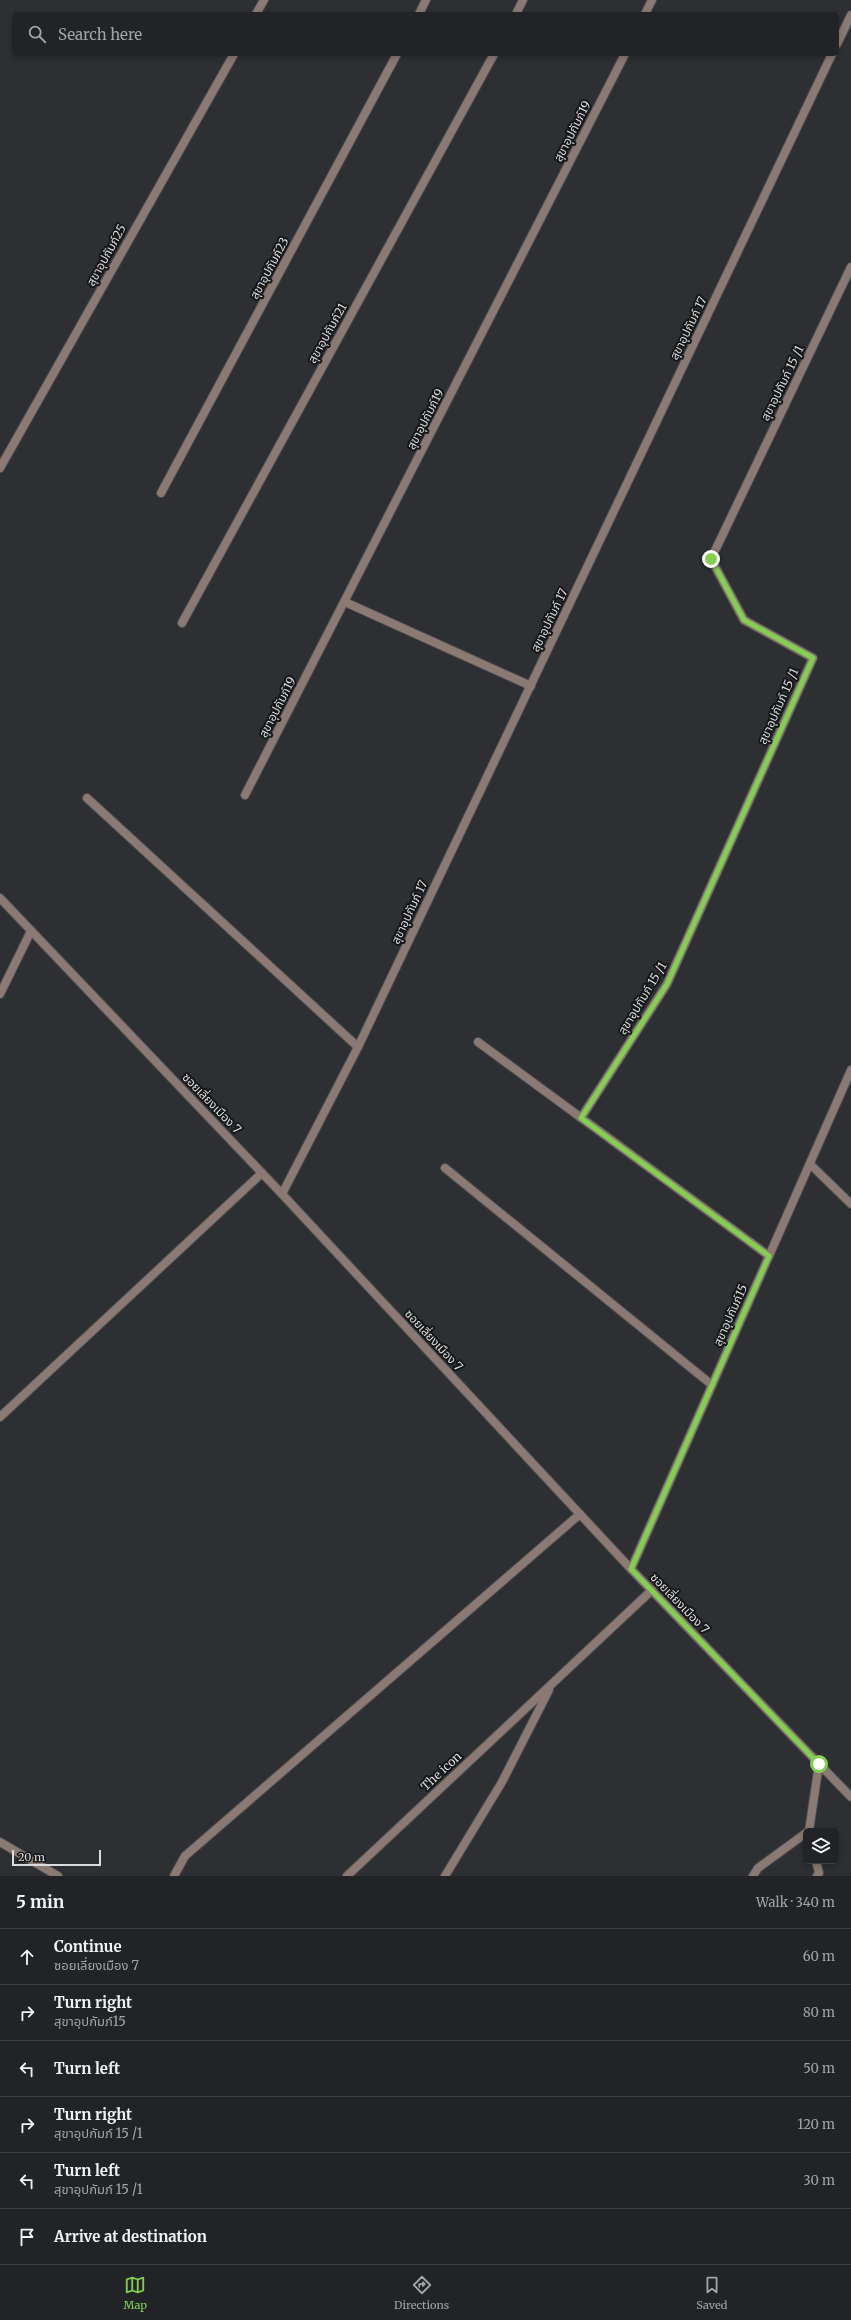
<!DOCTYPE html>
<meta charset="utf-8">
<style>
body{margin:0;font-family:Merriweather,"Noto Sans Thai",serif;background:#2e2f32;color:#f1f3f6}
.controls{position:absolute;right:12px;bottom:12px;display:grid;overflow:hidden;border-radius:6px;box-shadow:0 2px 6px #0003}
.controls button{width:36px;height:36px;display:grid;place-items:center;padding:0;border:0;border-bottom:1px solid #3f4043;background:#222326;color:#f1f3f6;font:20px sans-serif}
.scale{position:absolute;left:12px;bottom:10px;width:89px;box-sizing:border-box;padding-left:4px;border:2px solid #dadcdd;border-top:0;font-size:11px;line-height:14px;white-space:nowrap;color:#dadcdd;-webkit-text-stroke:3px #161718;paint-order:stroke}
.stop{position:absolute;width:12px;height:12px;margin:-9px;border:3px solid #83d04f;border-radius:50%;background:#fff}
.stop.end{background:#83d04f;border-color:#fff;box-shadow:0 1px 4px #0008}
.list{margin:0;padding:0;list-style:none}
h2{display:flex;justify-content:space-between;align-items:center;height:52px;margin:0;padding:0 16px;font-size:17px}
h2 small{font-size:13px;font-weight:400;color:#a2a4a7}
.list li{display:grid;grid-template-columns:26px 1fr auto;gap:12px;align-items:center;box-sizing:border-box;height:56px;padding:0 16px;border-top:1px solid #3f4043}
.list b{display:block;font-size:15px;white-space:nowrap}
.list p{margin:0;font-size:13px;white-space:nowrap;color:#a2a4a7}
.list em{font-size:13px;font-style:normal;color:#a2a4a7}
.icon{flex:none;width:22px;height:22px;fill:none;stroke:currentColor;stroke-width:2;stroke-linecap:round;stroke-linejoin:round}
.map{position:relative;flex:none;width:851px;height:1876px;overflow:hidden}
.search{position:absolute;background:#222326;box-shadow:0 2px 6px #0003;left:12px;right:12px;top:12px;height:44px;display:flex;align-items:center;gap:10px;box-sizing:border-box;padding:0 14px;border-radius:6px;color:#a2a4a7;font-size:15px}
.sheet{height:388px;background:#222326}
nav{display:flex;justify-content:space-around;align-items:center;box-sizing:border-box;height:56px;border-top:1px solid #3f4043;background:#222326;font-size:11px;color:#a2a4a7}
nav a{display:grid;justify-items:center;gap:2px}
nav .on{color:#83d04f}
.map>svg:first-child{display:block}
.lines{fill:none;stroke-linecap:round;stroke-linejoin:round}
.service-casing{stroke:#494b4d;stroke-width:10}
.minor-casing{stroke:#494b4d;stroke-width:10}
.service{stroke:#8b7973;stroke-width:8}
.minor{stroke:#8b7973;stroke-width:8}
.route{stroke:#83d04f;stroke-width:5}
.labels{text-anchor:middle;dominant-baseline:central;stroke-width:4;stroke-linejoin:round;paint-order:stroke}
.street-label{font-size:12px;fill:#dadcdd;stroke:#161718}
</style>
<div class="map">
<svg width="851" height="1876" viewBox="0 0 851 1876">
<rect width="100%" height="100%" fill="#2d2f32"/>
<g class="lines">
<!-- service casing -->
<g class="service-casing">
<g id="service">
<polyline points="809,1831 819,1764"/>
<polyline points="816,1861 819,1873 817,1876"/>
<polyline points="753,1876 758,1868 806,1833"/>
</g>
</g>
<!-- minor casing -->
<g class="minor-casing">
<g id="minor">
<polyline points="256,14 264,0"/>
<polyline points="419,14 426,0"/>
<polyline points="516,14 523,0"/>
<polyline points="645,14 652,0"/>
<polyline points="837,44 851,15"/>
<polyline points="0,468 234,54"/>
<polyline points="161,493 397,54"/>
<polyline points="345,602 531,686"/>
<polyline points="182,623 494,54"/>
<polyline points="245,795 625,54"/>
<polyline points="87,798 358,1047"/>
<polyline points="0,898 282,1194 631,1569 851,1797"/>
<polyline points="0,994 31,931"/>
<polyline points="478,1042 769,1256"/>
<polyline points="581,1118 667,984 813,658 744,620 711,559 851,267"/>
<polyline points="810,1164 851,1204"/>
<polyline points="445,1168 712,1385"/>
<polyline points="282,1194 358,1047 832,54"/>
<polyline points="0,1417 262,1173"/>
<polyline points="631,1569 851,1070"/>
<polyline points="0,1842 58,1876"/>
<polyline points="174,1876 185,1856 580,1514"/>
<polyline points="347,1876 652,1590"/>
<polyline points="445,1876 502,1782 549,1690"/>
</g>
</g>
<!-- service -->
<use href="#service" class="service"/>
<!-- minor -->
<use href="#minor" class="minor"/>
</g>
<g class="lines">
<!-- route -->
<polyline class="route" points="711,559 744,620 813,658 667,984 581,1118 769,1256 631,1569 819,1764"/>
</g>
<g class="labels">
<!-- street labels -->
<g class="street-label">
<text transform="translate(572 131) rotate(-63)">สุขาอุปกัมภ์19</text>
<text transform="translate(106 255) rotate(-61)">สุขาอุปกัมภ์25</text>
<text transform="translate(269 268) rotate(-62)">สุขาอุปกัมภ์23</text>
<text transform="translate(688 328) rotate(-64)">สุขาอุปกัมภ์ 17</text>
<text transform="translate(327 333) rotate(-61)">สุขาอุปกัมภ์21</text>
<text transform="translate(782 383) rotate(-64)">สุขาอุปกัมภ์ 15 /1</text>
<text transform="translate(425 419) rotate(-63)">สุขาอุปกัมภ์19</text>
<text transform="translate(549 620) rotate(-64)">สุขาอุปกัมภ์ 17</text>
<text transform="translate(778 706) rotate(-66)">สุขาอุปกัมภ์ 15 /1</text>
<text transform="translate(277 707) rotate(-63)">สุขาอุปกัมภ์19</text>
<text transform="translate(409 912) rotate(-65)">สุขาอุปกัมภ์ 17</text>
<text transform="translate(642 998) rotate(-59)">สุขาอุปกัมภ์ 15 /1</text>
<text transform="translate(212 1103) rotate(46)">ซอยเลี่ยงเมือง 7</text>
<text transform="translate(730 1315) rotate(-66)">สุขาอุปกัมภ์15</text>
<text transform="translate(434 1340) rotate(47)">ซอยเลี่ยงเมือง 7</text>
<text transform="translate(680 1603) rotate(46)">ซอยเลี่ยงเมือง 7</text>
<text transform="translate(441 1771) rotate(-43)">The icon</text>
</g>
</g>
</svg>
<div class="controls">
<button><svg class="icon" aria-label="layers" viewBox="0 0 24 24"><path d="M12 4l9 5-9 5-9-5zM3 14l9 5 9-5"/></svg></button>
</div>
<div class="scale">20 m</div>
<div class="stop" style="left:819px;top:1764px"></div>
<div class="stop end" style="left:711px;top:559px"></div>
<div class="search"><svg class="icon" aria-label="search" viewBox="0 0 24 24"><circle cx="10" cy="10" r="6"/><path d="M15 15l6 6"/></svg>Search here</div>
</div>
<section class="sheet">
<h2>5 min<small>Walk · 340 m</small></h2>
<ul class="list">
<li><svg class="icon" aria-label="ahead" viewBox="0 0 24 24"><path d="M12 20V5M6 11l6-6 6 6"/></svg><div><b>Continue</b><p>ซอยเลี่ยงเมือง 7</p></div><em>60 m</em></li>
<li><svg class="icon" aria-label="right" viewBox="0 0 24 24"><path d="M7 20v-9h11M14 6l5 5-5 5"/></svg><div><b>Turn right</b><p>สุขาอุปกัมภ์15</p></div><em>80 m</em></li>
<li><svg class="icon" aria-label="left" viewBox="0 0 24 24"><path d="M17 20v-9H6M10 6l-5 5 5 5"/></svg><div><b>Turn left</b></div><em>50 m</em></li>
<li><svg class="icon" aria-label="right" viewBox="0 0 24 24"><path d="M7 20v-9h11M14 6l5 5-5 5"/></svg><div><b>Turn right</b><p>สุขาอุปกัมภ์ 15 /1</p></div><em>120 m</em></li>
<li><svg class="icon" aria-label="left" viewBox="0 0 24 24"><path d="M17 20v-9H6M10 6l-5 5 5 5"/></svg><div><b>Turn left</b><p>สุขาอุปกัมภ์ 15 /1</p></div><em>30 m</em></li>
<li><svg class="icon" aria-label="arrive" viewBox="0 0 24 24"><path d="M6 21V4h12l-3 4 3 4H6"/></svg><div><b>Arrive at destination</b></div></li>
</ul>
</section>
<nav>
<a class="on"><svg class="icon" aria-label="map" viewBox="0 0 24 24"><path d="M3 6l6-2 6 2 6-2v14l-6 2-6-2-6 2zM9 4v14M15 6v14"/></svg>Map</a>
<a><svg class="icon" aria-label="directions" viewBox="0 0 24 24"><path d="M12 3l9 9-9 9-9-9zM9 14v-3h6M13 9l2 2-2 2"/></svg>Directions</a>
<a><svg class="icon" aria-label="saved" viewBox="0 0 24 24"><path d="M7 4h10v16l-5-4-5 4z"/></svg>Saved</a>
</nav>
